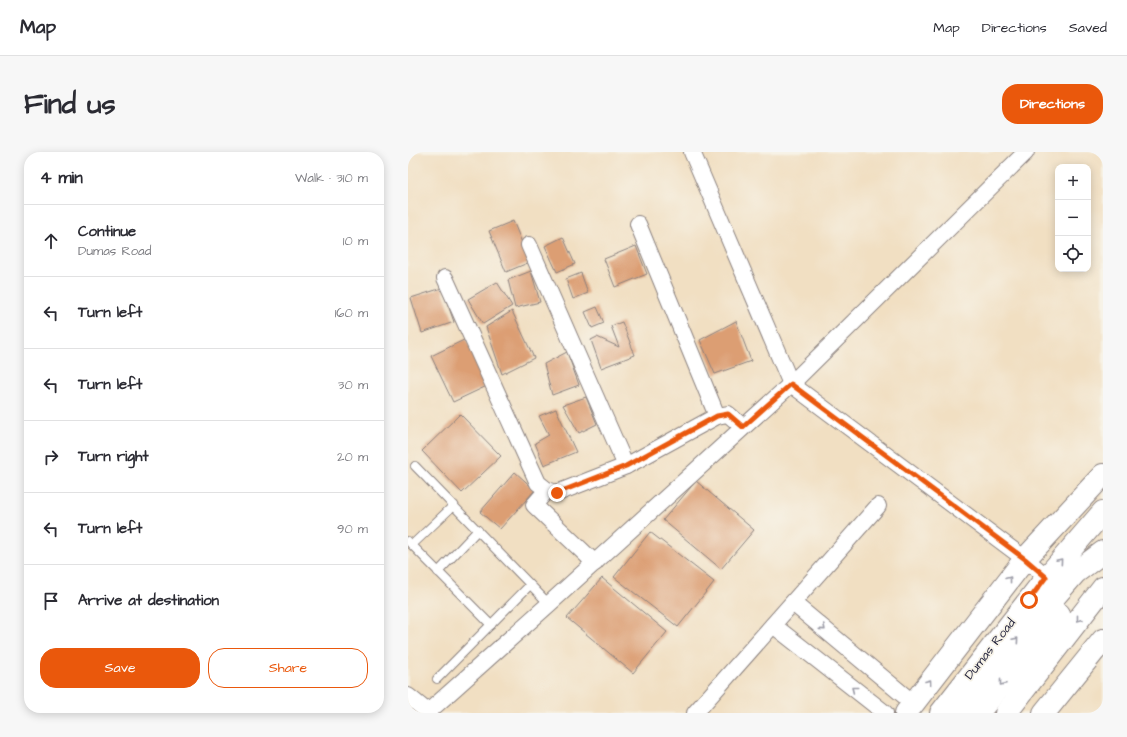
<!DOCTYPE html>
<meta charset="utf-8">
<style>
body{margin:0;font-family:"Architects Daughter",sans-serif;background:#f7f7f7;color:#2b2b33}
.controls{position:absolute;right:12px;top:12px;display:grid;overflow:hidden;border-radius:8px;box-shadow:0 2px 10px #0003}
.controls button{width:36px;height:36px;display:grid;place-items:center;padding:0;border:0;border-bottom:1px solid #e1e1e2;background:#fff;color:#2b2b33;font:20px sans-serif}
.stop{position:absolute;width:12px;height:12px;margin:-9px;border:3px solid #ea580c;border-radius:50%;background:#fff}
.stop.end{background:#ea580c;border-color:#fff;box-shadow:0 1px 4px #0008}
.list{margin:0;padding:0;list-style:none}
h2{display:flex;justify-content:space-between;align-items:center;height:52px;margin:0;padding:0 16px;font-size:17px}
h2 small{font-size:13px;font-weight:400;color:#7c7c81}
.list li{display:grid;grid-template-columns:26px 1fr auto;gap:12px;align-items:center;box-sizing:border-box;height:72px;padding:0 16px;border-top:1px solid #e1e1e2}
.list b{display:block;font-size:15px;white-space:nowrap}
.list p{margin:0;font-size:13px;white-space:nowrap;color:#7c7c81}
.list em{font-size:13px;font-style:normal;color:#7c7c81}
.actions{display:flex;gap:8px;padding:12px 16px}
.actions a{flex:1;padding:9px 0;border:1px solid #ea580c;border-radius:16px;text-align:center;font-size:14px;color:#ea580c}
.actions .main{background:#ea580c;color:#fff}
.icon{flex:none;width:22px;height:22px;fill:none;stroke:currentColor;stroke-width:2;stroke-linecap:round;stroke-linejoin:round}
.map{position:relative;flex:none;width:695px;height:561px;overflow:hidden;border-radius:16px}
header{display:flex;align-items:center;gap:24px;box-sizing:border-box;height:56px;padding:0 20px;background:#fff;border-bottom:1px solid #e1e1e2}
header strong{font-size:19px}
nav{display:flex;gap:22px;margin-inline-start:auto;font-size:14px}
.intro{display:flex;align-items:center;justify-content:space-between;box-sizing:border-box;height:96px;padding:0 24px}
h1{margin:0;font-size:28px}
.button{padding:10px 18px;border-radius:16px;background:#ea580c;color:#fff;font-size:14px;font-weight:700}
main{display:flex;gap:24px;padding:0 24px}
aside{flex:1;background:#fff;border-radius:16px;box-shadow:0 2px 10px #0003}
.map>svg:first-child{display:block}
.building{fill:#dc9e73}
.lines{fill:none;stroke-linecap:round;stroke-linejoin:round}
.lane-casing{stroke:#8a807e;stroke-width:10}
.street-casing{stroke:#8a807e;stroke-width:18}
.secondary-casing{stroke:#8a807e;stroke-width:24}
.primary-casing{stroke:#8a807e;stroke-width:24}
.lane{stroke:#fff;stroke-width:8}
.street{stroke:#fff;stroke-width:16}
.secondary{stroke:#fff;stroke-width:22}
.primary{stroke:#fff;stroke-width:22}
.oneway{stroke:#9c9ca7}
.route{stroke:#ea580c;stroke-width:5}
.labels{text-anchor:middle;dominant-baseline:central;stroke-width:3.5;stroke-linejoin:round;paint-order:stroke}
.street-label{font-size:13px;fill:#22223b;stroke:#f7f3e8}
</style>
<header>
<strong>Map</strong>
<nav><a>Map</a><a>Directions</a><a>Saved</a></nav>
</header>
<div class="intro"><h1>Find us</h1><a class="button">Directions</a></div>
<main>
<aside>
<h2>4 min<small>Walk · 310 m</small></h2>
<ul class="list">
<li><svg class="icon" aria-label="ahead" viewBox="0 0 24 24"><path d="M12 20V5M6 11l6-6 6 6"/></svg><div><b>Continue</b><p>Dumas Road</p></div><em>10 m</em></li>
<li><svg class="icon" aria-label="left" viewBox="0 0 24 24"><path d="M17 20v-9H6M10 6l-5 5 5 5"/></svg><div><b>Turn left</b></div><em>160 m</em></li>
<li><svg class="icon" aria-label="left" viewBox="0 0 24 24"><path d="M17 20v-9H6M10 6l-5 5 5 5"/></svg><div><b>Turn left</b></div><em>30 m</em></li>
<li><svg class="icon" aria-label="right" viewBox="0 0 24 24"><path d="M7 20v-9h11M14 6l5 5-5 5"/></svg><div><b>Turn right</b></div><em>20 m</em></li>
<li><svg class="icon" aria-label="left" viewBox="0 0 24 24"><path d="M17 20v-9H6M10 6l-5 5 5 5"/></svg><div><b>Turn left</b></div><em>90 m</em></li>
<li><svg class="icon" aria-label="arrive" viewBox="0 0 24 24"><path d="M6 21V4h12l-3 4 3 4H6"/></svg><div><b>Arrive at destination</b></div></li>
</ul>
<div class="actions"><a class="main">Save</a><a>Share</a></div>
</aside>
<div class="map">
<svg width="695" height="561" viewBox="0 0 695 561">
<rect width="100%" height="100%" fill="#f7f3e8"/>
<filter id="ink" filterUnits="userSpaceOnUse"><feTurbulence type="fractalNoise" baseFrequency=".025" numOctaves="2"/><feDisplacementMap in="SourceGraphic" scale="8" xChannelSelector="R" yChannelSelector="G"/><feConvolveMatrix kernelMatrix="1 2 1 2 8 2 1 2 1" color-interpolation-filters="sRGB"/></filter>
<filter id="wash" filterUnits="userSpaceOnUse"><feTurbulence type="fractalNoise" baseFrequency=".012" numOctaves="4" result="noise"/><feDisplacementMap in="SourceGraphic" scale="16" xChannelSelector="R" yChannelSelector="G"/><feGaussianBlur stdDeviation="0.9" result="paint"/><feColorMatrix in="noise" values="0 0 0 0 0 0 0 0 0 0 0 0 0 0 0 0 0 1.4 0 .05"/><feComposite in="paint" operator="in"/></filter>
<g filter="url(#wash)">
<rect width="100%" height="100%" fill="#f1dfc2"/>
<g id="blocks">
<!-- building -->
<g class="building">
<polygon points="105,69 122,110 98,120 81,79"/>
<polygon points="155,85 167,112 149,120 137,94"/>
<polygon points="228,94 239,122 207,135 196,107"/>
<polygon points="123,119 132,150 107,156 100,128"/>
<polygon points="173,121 180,141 165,147 158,127"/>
<polygon points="89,130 104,154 75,172 60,147"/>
<polygon points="34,136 46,170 14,181 3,146"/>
<polygon points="189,155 196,171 184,176 177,160"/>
<polygon points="104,159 126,206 94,222 78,175"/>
<polygon points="328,169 343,209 307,222 292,188"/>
<polygon points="214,170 227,203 193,216 183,188 189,185 211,195 203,174"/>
<polygon points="58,187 81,233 45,250 23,204"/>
<polygon points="159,200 171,233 144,243 136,212"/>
<polygon points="178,245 189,272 171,281 155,253"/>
<polygon points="148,257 168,300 136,313 127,291 141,283 131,264"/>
<polygon points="52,262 93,304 54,341 14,299"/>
<polygon points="107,320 127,338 92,377 72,360"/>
<polygon points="288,329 346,378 313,417 255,368"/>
<polygon points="242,380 306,430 270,475 206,425"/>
<polygon points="194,426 259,480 225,521 159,466"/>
</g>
</g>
</g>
<g filter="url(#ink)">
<use href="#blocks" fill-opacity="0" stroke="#8a807e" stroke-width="1"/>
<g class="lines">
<!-- lane casing -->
<g class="lane-casing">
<g id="lane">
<polyline points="7,314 141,452"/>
<polyline points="0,389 83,473"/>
<polyline points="4,393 46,353"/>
<polyline points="30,420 70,378"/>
<polyline points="29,527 122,433"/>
</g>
</g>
<!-- street casing -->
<g class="street-casing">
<g id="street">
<polyline points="284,0 383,232 617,407 639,425"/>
<polyline points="230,72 309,264"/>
<polyline points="121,93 218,314"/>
<polyline points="37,126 130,331 139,338 149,341 218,314 309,264 320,262 335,275"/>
<polyline points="139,338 126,353 187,411"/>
<polyline points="385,451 505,551"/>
<polyline points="365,473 477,561"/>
<polyline points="0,544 21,561"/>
<polyline points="19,561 141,452 383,232 618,0"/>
<polyline points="287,561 470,354"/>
</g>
</g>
<!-- secondary casing -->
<g class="secondary-casing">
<g id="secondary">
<polyline points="498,561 617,407 695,323"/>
<polyline points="547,561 558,546 667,421 695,400"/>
<polyline points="570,561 651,462"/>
<polyline points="636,561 695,488"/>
</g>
</g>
<!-- primary casing -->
<g class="primary-casing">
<g id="primary">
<polyline points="533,561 639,425 695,360"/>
<polyline points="598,561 695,436"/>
</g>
</g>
<!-- lane -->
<use href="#lane" class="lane"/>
<!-- street -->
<use href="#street" class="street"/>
<!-- secondary -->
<use href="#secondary" class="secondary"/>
<!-- primary -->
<use href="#primary" class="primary"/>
</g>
<!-- one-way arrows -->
<defs><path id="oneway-chevron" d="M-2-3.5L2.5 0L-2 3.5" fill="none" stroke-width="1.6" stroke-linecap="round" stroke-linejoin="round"/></defs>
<g class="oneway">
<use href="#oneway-chevron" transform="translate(652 409) rotate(-49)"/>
<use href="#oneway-chevron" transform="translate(601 427) rotate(-52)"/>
<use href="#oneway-chevron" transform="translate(671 467) rotate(128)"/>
<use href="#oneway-chevron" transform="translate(415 476) rotate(40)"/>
<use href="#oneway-chevron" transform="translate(608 488) rotate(-49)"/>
<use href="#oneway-chevron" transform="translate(521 530) rotate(-53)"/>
<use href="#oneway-chevron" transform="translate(594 531) rotate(129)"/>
<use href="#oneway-chevron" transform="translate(446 537) rotate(-142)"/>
</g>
</g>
<g class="lines" filter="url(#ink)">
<!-- route -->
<polyline class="route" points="149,341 218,314 309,264 320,262 335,275 383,232 617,407 638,425 621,448"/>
</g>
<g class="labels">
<!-- street labels -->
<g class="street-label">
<text transform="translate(582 497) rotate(-52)">Dumas Road</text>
</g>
</g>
</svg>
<div class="controls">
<button>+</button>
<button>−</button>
<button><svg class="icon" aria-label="locate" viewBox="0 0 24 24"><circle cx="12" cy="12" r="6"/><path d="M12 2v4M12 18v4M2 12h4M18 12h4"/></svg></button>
</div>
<div class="stop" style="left:621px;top:448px"></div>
<div class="stop end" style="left:149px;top:341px"></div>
</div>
</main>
